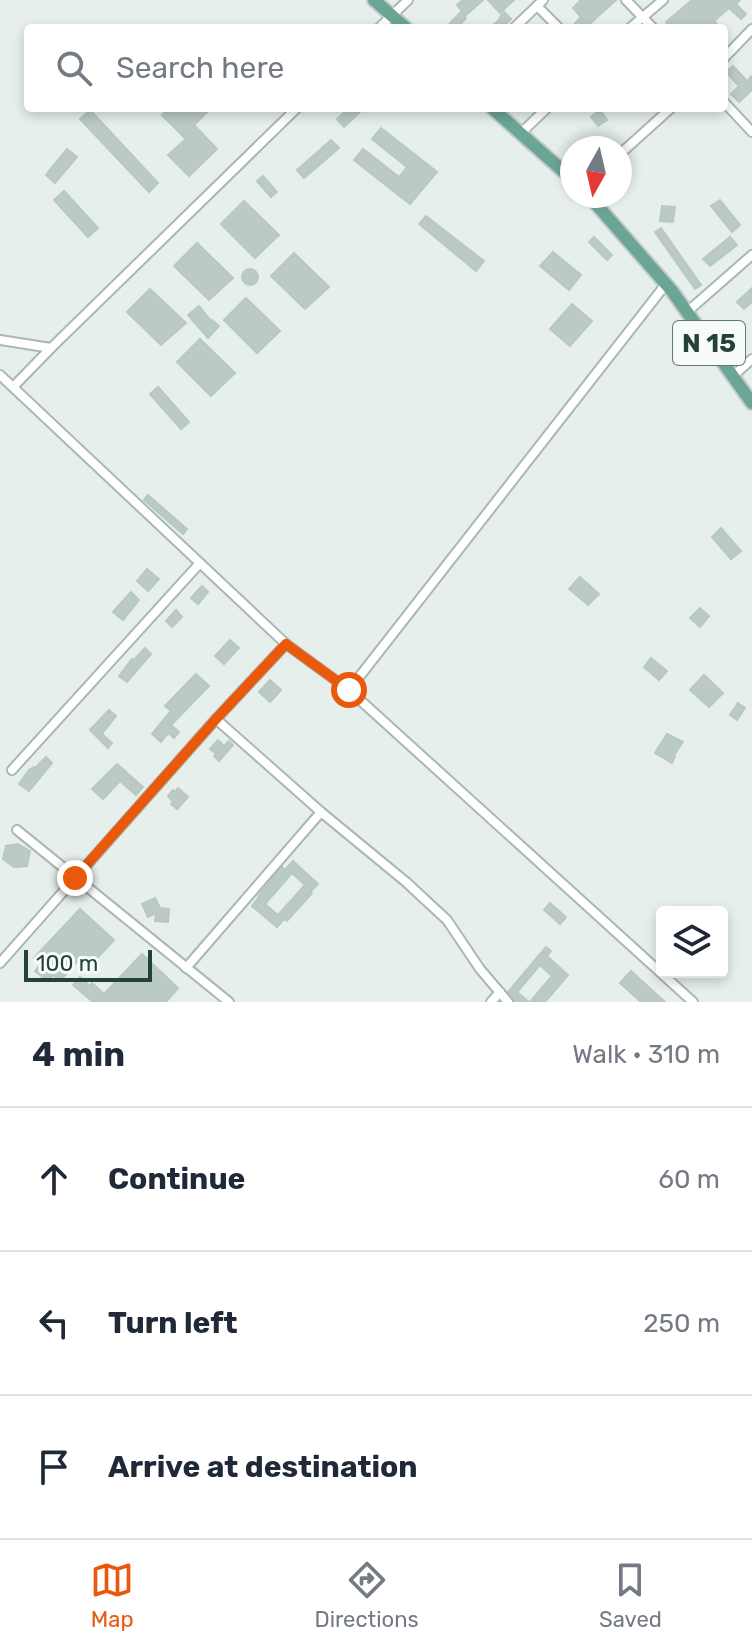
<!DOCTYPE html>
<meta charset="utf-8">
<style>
body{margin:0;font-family:Rubik,sans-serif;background:#f2f2f3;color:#1f2937}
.controls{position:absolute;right:24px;bottom:24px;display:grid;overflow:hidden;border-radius:8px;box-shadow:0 4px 12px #0003}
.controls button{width:72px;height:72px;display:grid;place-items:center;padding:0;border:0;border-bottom:2px solid #e0e1e3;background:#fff;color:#1f2937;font:40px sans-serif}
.compass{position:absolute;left:560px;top:136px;width:72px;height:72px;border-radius:50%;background:#fff;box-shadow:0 4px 12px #0003;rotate:188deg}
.scale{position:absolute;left:24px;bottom:20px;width:128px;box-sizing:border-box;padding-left:8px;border:4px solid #24423a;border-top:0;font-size:22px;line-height:28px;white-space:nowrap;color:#24423a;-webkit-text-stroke:6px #f7fbf9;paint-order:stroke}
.stop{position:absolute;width:24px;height:24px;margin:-18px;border:6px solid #ea580c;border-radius:50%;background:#fff}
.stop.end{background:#ea580c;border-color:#fff;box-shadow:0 2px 8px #0008}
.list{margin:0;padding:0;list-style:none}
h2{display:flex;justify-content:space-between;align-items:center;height:104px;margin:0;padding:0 32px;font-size:34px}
h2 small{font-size:26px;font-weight:400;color:#747a83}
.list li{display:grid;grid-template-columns:52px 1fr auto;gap:24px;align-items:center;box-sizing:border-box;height:144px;padding:0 32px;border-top:2px solid #e0e1e3}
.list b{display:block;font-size:30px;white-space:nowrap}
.list em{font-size:26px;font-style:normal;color:#747a83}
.icon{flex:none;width:44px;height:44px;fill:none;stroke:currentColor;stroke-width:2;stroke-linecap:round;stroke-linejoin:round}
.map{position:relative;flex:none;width:752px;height:1002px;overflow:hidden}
.search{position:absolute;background:#fff;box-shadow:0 4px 12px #0003;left:24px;right:24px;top:24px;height:88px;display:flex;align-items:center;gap:20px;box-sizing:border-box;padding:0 28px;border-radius:8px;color:#747a83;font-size:30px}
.sheet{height:536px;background:#fff}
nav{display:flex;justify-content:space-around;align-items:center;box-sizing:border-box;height:112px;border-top:2px solid #e0e1e3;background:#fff;font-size:22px;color:#747a83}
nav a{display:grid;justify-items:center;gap:4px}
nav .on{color:#ea580c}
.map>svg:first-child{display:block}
.building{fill:#bbcac4;stroke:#b8c9c2;stroke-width:2;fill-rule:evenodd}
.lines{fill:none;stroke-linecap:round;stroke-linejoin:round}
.minor-casing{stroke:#a8b8b2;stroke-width:12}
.primary-casing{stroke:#c2cac8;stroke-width:16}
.minor{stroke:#fff;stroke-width:8}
.primary{stroke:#6aa596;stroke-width:12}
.route{stroke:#ea580c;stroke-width:10}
.labels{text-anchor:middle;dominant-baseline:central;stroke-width:6;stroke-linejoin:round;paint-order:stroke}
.shield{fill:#f7fbf9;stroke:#637a73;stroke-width:2}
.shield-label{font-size:26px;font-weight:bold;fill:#24423a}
</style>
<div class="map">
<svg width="752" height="1002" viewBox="0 0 752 1002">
<rect width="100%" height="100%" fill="#e6efeb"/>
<!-- building -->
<g class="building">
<polygon points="463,0 483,0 465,16 466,18 457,28 450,23 462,11 457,5"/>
<polygon points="488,0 514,0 500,13"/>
<polygon points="581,0 616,0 585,28 571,28 581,17 573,8"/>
<polygon points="692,0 740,0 736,4 746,14 741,19 729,8 714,21 717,24 713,28 671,28 666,22"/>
<polygon points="504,12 511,19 501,28 490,28 501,18 500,17"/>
<polygon points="733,66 747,81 752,76 752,90 739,102 731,94 739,86 726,72"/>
<polygon points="170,108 211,108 194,125 217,149 189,176 168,155 186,139 162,115"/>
<polygon points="349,108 364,108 344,127 337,119"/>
<polygon points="90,110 158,183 149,192 80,119"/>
<polygon points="600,110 607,120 598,126 591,117"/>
<polygon points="381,128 437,172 410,204 354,160 363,149 399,177 407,167 372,139"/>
<polygon points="331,140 339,148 304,178 297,170"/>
<polygon points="67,149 77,157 55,183 46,175"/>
<polygon points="263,176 277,192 271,197 257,181"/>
<polygon points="64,191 98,228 88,237 54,200"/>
<polygon points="720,200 740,225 732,232 711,206"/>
<polygon points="244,201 279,235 255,258 221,224"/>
<polygon points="662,206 675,207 673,222 660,221"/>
<polygon points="426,216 484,261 476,271 419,224"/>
<polygon points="661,228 701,285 695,289 655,232"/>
<polygon points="594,237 612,255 607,260 589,242"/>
<polygon points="730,237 737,245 710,266 703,259"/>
<polygon points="197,243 233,278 209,300 174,266"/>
<polygon points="553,252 581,275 569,290 540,266"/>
<polygon points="294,253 329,287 305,309 271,276"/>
<circle cx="250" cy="277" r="8"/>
<polygon points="752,288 752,302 744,309 737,302"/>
<polygon points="150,289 186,323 161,345 127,312"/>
<polygon points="246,298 280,331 257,353 224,320"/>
<polygon points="572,304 592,321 570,346 550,329"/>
<polygon points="199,306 211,321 212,320 219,326 208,338 188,315"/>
<polygon points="200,339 235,373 211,396 177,362"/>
<polygon points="158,387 189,422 181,429 150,394"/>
<polygon points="148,495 187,529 183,534 144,500"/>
<polygon points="721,528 741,551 731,559 712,537"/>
<polygon points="147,569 159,579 148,591 137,581"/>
<polygon points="580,577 599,594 588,605 569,589"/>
<polygon points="202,586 208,592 198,604 191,598"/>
<polygon points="131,592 139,600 123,620 113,612"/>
<polygon points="700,608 709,616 700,627 690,618"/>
<polygon points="176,610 182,617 172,627 166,621"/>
<polygon points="230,640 239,648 224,664 215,656"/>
<polygon points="145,648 151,654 127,682 119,676 132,659 133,661"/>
<polygon points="651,658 667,671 659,680 644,667"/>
<polygon points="196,674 209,686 171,725 179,732 174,738 168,733 161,742 152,734 171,711 165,706"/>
<polygon points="704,675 723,693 709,707 690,690"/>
<polygon points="270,680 281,690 270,702 259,692"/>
<polygon points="738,703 745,708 737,720 730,715"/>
<polygon points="109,710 116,716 102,734 112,743 108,748 90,730"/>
<polygon points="667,734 683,742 674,755 675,756 672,763 655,753"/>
<polygon points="218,740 224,746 229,741 233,745 219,761 214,756 216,754 210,749"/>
<polygon points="46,757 52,763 29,791 19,784 29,770 34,767 35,768"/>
<polygon points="117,764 143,787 136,795 120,781 103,799 92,789"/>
<polygon points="178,788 188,797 177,809 171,804 173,802 168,796 173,790 175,792"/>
<polygon points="18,844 30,851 27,866 14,867 3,859 6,846"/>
<path d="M293,861L318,884L310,892L312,893L287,921L284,919L277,927L252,906L259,897L258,896L282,867L285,870ZM292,873L305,885L278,915L265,904Z"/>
<polygon points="155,898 160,908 169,909 168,922 155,921 156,913 148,917 142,904"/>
<polygon points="550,903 566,917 560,924 544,910"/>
<polygon points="80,909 114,940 90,966 80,958 60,981 53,975 48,981 35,971 41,964 34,958"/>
<polygon points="546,947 551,951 547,956 568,975 545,1002 530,1002 552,976 540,965 517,992 529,1002 515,1002 508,992"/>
<polygon points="142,954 178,988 166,1002 93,1002 73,985 80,977 90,986 92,983 104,994"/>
<polygon points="631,971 665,1002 641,1002 620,983"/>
</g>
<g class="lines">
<!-- minor casing -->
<g class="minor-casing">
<g id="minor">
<polyline points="626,0 653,28"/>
<polyline points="537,6 559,28"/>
<polyline points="379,28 408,0"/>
<polyline points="514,28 543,0"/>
<polyline points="630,28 663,0"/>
<polyline points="724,58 752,29"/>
<polyline points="724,102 752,132"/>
<polyline points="521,133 547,108"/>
<polyline points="620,154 671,108"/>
<polyline points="687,312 752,255"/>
<polyline points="0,340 51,348"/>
<polyline points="0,375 286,644 349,690 693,1002"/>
<polyline points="733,376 752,359"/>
<polyline points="13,387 51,348 297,108"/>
<polyline points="349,690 666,284"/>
<polyline points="216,719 321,812 406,882 447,920 480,969 508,1002"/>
<polyline points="12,770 200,563"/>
<polyline points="17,830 229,1002"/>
<polyline points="0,963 216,719 286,644"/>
<polyline points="186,968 321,812"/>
<polyline points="491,1002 500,992"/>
</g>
</g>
<!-- primary casing -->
<g class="primary-casing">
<g id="primary">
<polyline points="374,0 406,28"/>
<polyline points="492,108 572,179"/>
<polyline points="589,196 672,291 752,403"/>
</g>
</g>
<!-- minor -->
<use href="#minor" class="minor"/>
<!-- primary -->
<use href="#primary" class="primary"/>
</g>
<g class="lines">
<!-- route -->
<polyline class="route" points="75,878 216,719 286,644 349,690"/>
</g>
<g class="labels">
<!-- shield labels -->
<rect class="shield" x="673" y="321" width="72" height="44" rx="6"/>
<g class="shield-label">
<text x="709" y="343">N 15</text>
</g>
</g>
</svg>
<div class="controls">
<button><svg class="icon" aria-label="layers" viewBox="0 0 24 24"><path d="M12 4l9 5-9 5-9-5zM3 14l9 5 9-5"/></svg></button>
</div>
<svg class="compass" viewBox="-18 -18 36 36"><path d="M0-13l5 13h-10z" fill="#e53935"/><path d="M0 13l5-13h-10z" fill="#747a83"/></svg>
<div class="scale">100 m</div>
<div class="stop" style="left:349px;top:690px"></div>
<div class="stop end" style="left:75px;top:878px"></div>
<div class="search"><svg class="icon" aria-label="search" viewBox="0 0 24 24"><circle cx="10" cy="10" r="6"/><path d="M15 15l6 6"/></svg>Search here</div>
</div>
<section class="sheet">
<h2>4 min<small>Walk · 310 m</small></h2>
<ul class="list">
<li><svg class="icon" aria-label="ahead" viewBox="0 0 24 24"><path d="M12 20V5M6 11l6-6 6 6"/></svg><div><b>Continue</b></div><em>60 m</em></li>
<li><svg class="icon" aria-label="left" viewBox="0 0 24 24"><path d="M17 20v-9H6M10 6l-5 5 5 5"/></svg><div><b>Turn left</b></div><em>250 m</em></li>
<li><svg class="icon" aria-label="arrive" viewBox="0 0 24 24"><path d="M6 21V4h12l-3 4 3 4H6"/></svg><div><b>Arrive at destination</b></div></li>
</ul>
</section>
<nav>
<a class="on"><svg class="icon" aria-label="map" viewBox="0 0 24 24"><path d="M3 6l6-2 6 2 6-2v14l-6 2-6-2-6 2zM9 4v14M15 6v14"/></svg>Map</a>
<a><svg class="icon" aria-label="directions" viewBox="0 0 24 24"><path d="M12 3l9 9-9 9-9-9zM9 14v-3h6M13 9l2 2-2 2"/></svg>Directions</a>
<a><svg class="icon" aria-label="saved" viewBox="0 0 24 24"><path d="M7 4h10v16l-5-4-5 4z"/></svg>Saved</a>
</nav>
